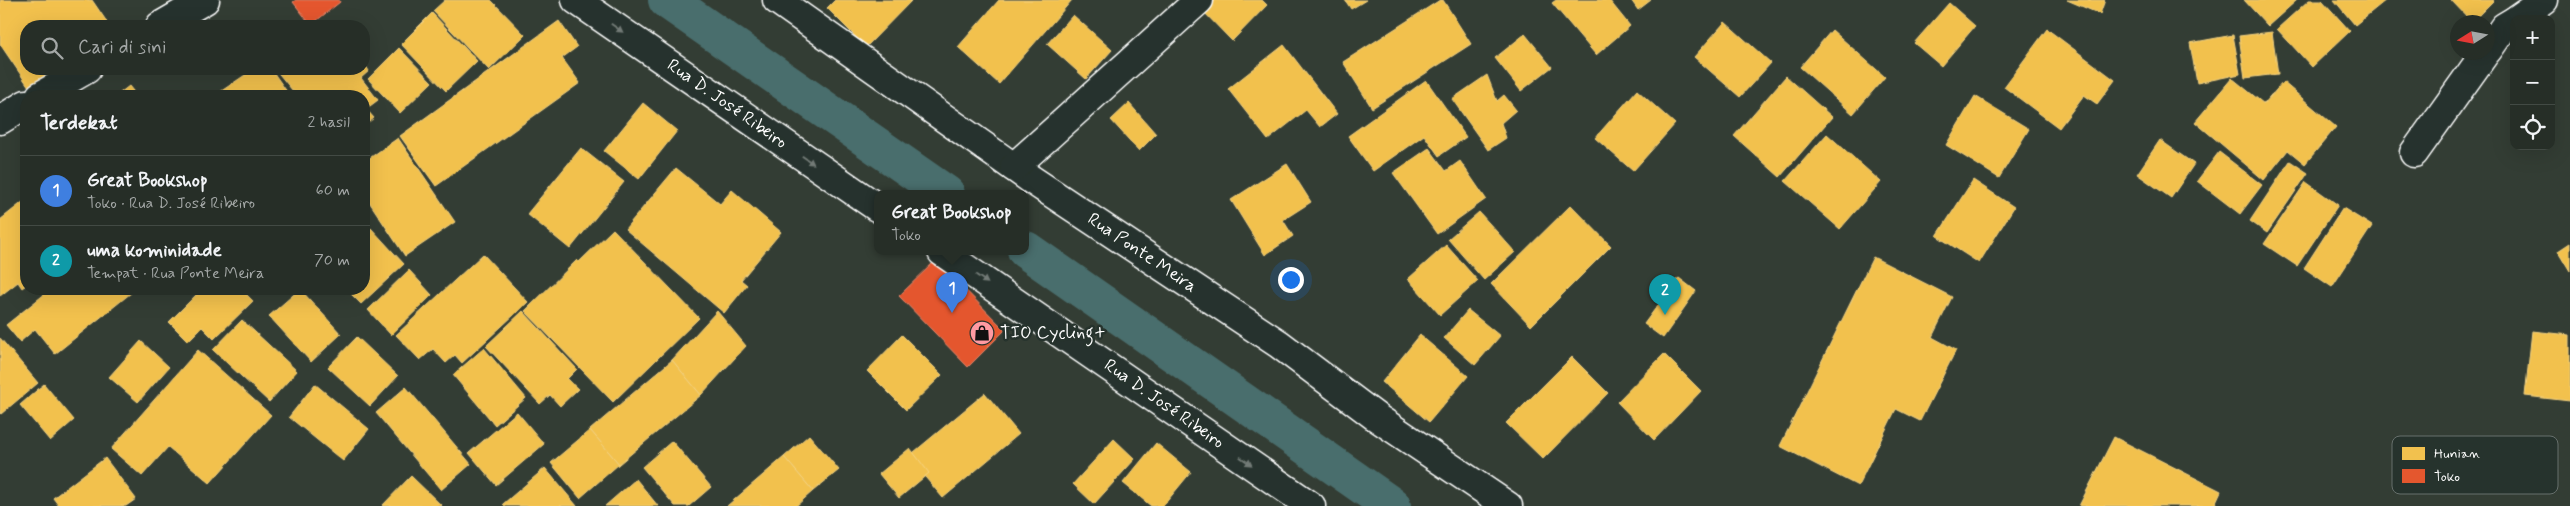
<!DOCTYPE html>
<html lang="id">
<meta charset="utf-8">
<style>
body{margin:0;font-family:Mynerve,sans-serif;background:#323a33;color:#f1f3f6}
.controls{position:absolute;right:15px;top:15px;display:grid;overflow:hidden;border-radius:10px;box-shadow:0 5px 20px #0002}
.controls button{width:45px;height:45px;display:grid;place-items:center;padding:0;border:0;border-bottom:1px solid #424a44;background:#262e27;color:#f1f3f6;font:25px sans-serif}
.compass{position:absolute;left:2450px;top:15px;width:45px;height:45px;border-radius:50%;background:#262e27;box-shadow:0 5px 20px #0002;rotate:259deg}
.you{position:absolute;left:1290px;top:279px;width:18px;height:18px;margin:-12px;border:4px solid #fff;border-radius:50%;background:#1a73e8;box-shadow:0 0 0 8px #1a73e833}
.badge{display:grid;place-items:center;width:32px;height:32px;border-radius:50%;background:#e69b98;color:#fff;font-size:16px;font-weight:700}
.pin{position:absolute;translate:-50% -41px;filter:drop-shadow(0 1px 2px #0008)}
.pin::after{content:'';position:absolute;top:26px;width:18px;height:15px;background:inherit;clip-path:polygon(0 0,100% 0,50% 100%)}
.popup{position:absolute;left:874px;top:190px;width:155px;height:65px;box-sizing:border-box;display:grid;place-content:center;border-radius:10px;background:#262e27;filter:drop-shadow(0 1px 4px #0005);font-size:16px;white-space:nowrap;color:#a4a8a7}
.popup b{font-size:19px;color:#f1f3f6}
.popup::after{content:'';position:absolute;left:50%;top:100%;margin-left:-10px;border:10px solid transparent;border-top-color:#262e27}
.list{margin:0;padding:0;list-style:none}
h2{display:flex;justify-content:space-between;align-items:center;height:65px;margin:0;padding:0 20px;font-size:21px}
h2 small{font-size:16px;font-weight:400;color:#a4a8a7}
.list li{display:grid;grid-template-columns:32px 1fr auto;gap:15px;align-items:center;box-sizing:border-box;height:70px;padding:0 20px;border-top:1px solid #424a44}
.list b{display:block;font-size:19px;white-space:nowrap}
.list p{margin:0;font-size:16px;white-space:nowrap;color:#a4a8a7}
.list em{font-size:16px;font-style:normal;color:#a4a8a7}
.icon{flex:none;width:28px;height:28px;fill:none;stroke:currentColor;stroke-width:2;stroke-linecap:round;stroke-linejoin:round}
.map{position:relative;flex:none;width:2570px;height:506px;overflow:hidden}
.search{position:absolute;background:#262e27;box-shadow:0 5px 20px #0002;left:20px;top:20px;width:350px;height:55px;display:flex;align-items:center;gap:12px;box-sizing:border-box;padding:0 18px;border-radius:20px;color:#a4a8a7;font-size:19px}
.panel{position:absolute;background:#262e27;box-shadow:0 5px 20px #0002;left:20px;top:90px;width:350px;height:205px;border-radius:20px}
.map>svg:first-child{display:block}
.homes{fill:#f2c14e;stroke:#f6d483}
.shops{fill:#e4572e;stroke:#ec896d}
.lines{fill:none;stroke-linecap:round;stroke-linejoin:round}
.canal{stroke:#4a6e6d;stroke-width:38}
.minor-casing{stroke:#fff;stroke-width:31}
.minor{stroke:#26332d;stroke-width:28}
.oneway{fill:#727a76}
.labels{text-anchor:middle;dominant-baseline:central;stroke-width:5;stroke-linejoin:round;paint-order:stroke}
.street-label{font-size:18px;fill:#fff;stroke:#26332d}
.poi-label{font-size:18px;fill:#fff;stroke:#26332d;text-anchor:start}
.key{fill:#26332d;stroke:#67706c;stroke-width:1}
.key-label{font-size:14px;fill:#fff}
</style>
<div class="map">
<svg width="2570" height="506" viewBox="0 0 2570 506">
<rect width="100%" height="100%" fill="#333d34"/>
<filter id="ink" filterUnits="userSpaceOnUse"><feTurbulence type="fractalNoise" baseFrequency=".02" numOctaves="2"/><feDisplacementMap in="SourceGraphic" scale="10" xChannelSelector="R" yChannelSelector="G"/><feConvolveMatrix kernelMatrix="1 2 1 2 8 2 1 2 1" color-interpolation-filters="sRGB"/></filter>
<g filter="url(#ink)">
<!-- homes -->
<g class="homes">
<polygon points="0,0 92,0 107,22 100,26 26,26 26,69 55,69 29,87 0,44"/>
<polygon points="445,0 491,0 525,35 489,70 433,11"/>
<polygon points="835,0 912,0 866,47 827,8"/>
<polygon points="999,0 1072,0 999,84 958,47"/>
<polygon points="1208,0 1262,0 1267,5 1232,41 1200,8"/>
<polygon points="1345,0 1366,0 1351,9"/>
<polygon points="1440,0 1443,0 1471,44 1372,108 1343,62"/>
<polygon points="1556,0 1609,0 1630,26 1596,55 1552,3"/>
<polygon points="1631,0 1651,0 1638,10"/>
<polygon points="2067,0 2105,0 2100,14"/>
<polygon points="2244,0 2297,0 2268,26"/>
<polygon points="2309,0 2322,0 2350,31 2312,67 2277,29"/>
<polygon points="2334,0 2386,0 2355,25"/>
<polygon points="2451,0 2494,0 2472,22"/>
<polygon points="1949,3 1975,26 1941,66 1914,43"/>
<polygon points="432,13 477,61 446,91 401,44"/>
<polygon points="1073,15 1112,50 1086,79 1047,44"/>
<polygon points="559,21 577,47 562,58 580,83 436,186 400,136"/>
<polygon points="1725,22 1771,63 1740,97 1694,57"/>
<polygon points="2047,29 2115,80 2097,104 2084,95 2059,128 2004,87"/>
<polygon points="1832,30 1885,77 1853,114 1800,67"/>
<polygon points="2272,32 2278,74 2245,78 2239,36"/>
<polygon points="1525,34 1552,67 1521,91 1495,58"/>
<polygon points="2233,35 2240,74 2197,83 2190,43"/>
<polygon points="1284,45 1337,114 1320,127 1306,110 1268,140 1228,89"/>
<polygon points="399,48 432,82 400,113 368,79"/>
<polygon points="364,63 369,71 361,78 378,100 366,109 374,118 364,126 364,96 297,96 275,69 364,69"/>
<polygon points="254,69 271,69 290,96 214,96"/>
<polygon points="1487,75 1497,101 1504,95 1516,110 1501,123 1506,138 1488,150 1452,99"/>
<polygon points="1786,76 1832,117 1780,177 1734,136"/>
<polygon points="2232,78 2264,104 2283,82 2336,127 2305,164 2288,150 2264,180 2195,122"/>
<polygon points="1426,80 1466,137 1439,156 1424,135 1373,171 1348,136"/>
<polygon points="129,86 137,96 116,96"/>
<polygon points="1637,90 1675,124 1633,171 1595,138"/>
<polygon points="1975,96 2029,129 1999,178 1946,145"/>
<polygon points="643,103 677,131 639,179 604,151"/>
<polygon points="1129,103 1156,134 1139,151 1111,120"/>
<polygon points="1827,134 1881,182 1840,229 1785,181"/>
<polygon points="398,138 455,222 405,256 364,194 364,162"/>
<polygon points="2160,140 2194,164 2171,198 2137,174"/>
<polygon points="581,148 624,182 570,249 527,214"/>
<polygon points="1429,148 1446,171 1460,161 1486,199 1437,234 1393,173"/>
<polygon points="2219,152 2262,185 2240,214 2197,181"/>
<polygon points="2290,161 2308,173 2267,233 2250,221"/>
<polygon points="1287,164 1311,202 1283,220 1293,236 1265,255 1231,200"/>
<polygon points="676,168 720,204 732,190 781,232 741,280 747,285 724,313 625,229"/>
<polygon points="1973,180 2014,207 1979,263 1937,236"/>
<polygon points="2306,182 2338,205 2297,266 2264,244"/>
<polygon points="24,201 26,205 26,285 22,288 18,282 0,296 0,220"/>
<polygon points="1571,205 1611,246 1531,326 1491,284"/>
<polygon points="2343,208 2372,226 2332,287 2304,268"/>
<polygon points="1479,212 1515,252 1484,280 1448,239"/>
<polygon points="371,228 404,264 361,304 346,289 364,289 364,234"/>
<polygon points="613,229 699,318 613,402 525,311 577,260 579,262"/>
<polygon points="2570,243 2570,271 2558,251"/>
<polygon points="1446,245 1478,281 1440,315 1408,279"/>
<polygon points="483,254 528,302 462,363 455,355 446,363 433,349 420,360 396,335"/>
<polygon points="1873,257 1952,297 1932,337 1956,350 1920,421 1896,409 1858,486 1780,446"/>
<polygon points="409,270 432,295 391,335 368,310"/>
<polygon points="1679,278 1696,291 1663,338 1644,324 1658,305 1669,304 1672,297 1660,292"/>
<polygon points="51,289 136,289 55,354 35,329 20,342 6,325"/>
<polygon points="202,289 241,289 253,301 214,339 202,327 188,341 169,322"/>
<polygon points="300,289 341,334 311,362 269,316"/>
<polygon points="1468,310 1500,336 1475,365 1444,338"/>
<polygon points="523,311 577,369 567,379 578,389 560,406 550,395 540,404 486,346"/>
<polygon points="717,311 746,346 701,395 672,360"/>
<polygon points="242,320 297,371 269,402 213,350"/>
<polygon points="2532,331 2570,335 2570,401 2525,396"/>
<polygon points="902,335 942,375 906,410 867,371"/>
<polygon points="1420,335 1468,376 1429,422 1382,382"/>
<polygon points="357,337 398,376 370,406 328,367"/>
<polygon points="0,338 38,383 1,414 0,413"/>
<polygon points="141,341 169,367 138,402 109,377"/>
<polygon points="484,348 526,398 495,425 453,375"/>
<polygon points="198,350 271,415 210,483 168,447 142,476 111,449"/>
<polygon points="1664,354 1701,391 1654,440 1617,402"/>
<polygon points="1572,357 1608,393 1543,459 1506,423"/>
<polygon points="672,360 701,395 619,464 590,430"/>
<polygon points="44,384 74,420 50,441 20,405"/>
<polygon points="315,384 369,429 343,461 289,417"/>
<polygon points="406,387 471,464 441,490 376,413"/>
<polygon points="985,393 1019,434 943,498 908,457"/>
<polygon points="517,412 544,444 496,485 469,453"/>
<polygon points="590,430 619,464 580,498 551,463"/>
<polygon points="809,435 839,470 813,491 784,457"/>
<polygon points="2114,437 2221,491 2214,506 2079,506"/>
<polygon points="1114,439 1135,459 1094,504 1073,484"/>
<polygon points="672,441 711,487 689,506 675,506 642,467"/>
<polygon points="1156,443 1191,472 1163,506 1151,506 1123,483"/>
<polygon points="910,448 929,473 899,498 879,474"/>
<polygon points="784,457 813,491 796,506 727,506"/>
<polygon points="105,458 136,499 126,506 59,506 53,498"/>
<polygon points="545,468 577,506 505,506 503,504"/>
<polygon points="411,476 442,506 382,506"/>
<polygon points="636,479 658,506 605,506"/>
</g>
<!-- shops -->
<g class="shops">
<polygon points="296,0 339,0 340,2 311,25 293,2"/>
<polygon points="936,260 1005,330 968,367 899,296"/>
</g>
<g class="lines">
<!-- canal -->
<g class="canal">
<polyline points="667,0 946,194"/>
<polyline points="1026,250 1392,506"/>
</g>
<!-- minor casing -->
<g class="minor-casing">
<g id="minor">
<polyline points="576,0 878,208"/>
<polyline points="777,0 1032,180 1279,344 1376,417 1508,506"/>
<polyline points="2517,19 2544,0"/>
<polyline points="160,26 205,0"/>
<polyline points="2488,50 2504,27 2514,21"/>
<polyline points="40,96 87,69"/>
<polyline points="0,120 26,104"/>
<polyline points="2414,153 2486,52"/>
<polyline points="1014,167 1199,0"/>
<polyline points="942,252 1311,506"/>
</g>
</g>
<!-- minor -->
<use href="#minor" class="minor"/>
</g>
<!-- one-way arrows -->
<defs><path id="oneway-solid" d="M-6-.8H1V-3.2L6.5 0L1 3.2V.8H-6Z" transform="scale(1.25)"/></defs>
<g class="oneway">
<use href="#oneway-solid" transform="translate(617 28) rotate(35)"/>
<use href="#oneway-solid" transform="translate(808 160) rotate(35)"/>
<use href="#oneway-solid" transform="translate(982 279) rotate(35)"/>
<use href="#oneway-solid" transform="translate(1246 461) rotate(35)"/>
</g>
</g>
<!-- icons -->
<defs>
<g id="shop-disc" transform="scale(1.25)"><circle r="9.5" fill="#ff9aa2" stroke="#26332d"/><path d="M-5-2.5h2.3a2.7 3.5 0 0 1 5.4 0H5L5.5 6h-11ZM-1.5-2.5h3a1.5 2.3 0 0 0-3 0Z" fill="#111"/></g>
</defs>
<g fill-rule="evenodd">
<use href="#shop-disc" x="982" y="333"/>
</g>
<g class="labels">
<!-- street labels -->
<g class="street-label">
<text transform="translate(727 104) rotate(35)">Rua D. José Ribeiro</text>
<text transform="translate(1142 253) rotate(34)">Rua Ponte Meira</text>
<text transform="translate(1164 404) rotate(35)">Rua D. José Ribeiro</text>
</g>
<!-- poi labels -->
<g class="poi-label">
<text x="1000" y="333">TIO Cycling+</text>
</g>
</g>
<!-- legend -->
<rect x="2392" y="436" width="166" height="58" rx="8" class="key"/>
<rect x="2402" y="447" width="23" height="13" fill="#f2c14e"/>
<rect x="2402" y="469" width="23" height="14" fill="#e4572e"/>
<g class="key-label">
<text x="2434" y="458">Hunian</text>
<text x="2434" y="481">Toko</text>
</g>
</svg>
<div class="controls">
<button>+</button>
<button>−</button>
<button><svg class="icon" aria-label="locate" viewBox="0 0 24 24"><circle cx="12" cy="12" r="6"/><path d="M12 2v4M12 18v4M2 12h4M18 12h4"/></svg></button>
</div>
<svg class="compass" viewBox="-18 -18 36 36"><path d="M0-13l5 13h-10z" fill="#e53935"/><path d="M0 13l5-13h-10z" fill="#a4a8a7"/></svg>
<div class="you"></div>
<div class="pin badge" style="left:952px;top:313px;background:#3f7fe0">1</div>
<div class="popup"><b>Great Bookshop</b>Toko</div>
<div class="pin badge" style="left:1665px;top:315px;background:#0f9aa8">2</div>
<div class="search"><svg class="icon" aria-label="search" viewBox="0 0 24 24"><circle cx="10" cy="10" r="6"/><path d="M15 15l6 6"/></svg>Cari di sini</div>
<section class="panel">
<h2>Terdekat<small>2 hasil</small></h2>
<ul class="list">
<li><span class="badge" style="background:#3f7fe0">1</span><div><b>Great Bookshop</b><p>Toko · Rua D. José Ribeiro</p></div><em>60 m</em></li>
<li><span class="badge" style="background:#0f9aa8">2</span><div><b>uma kominidade</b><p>Tempat · Rua Ponte Meira</p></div><em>70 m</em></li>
</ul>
</section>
</div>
